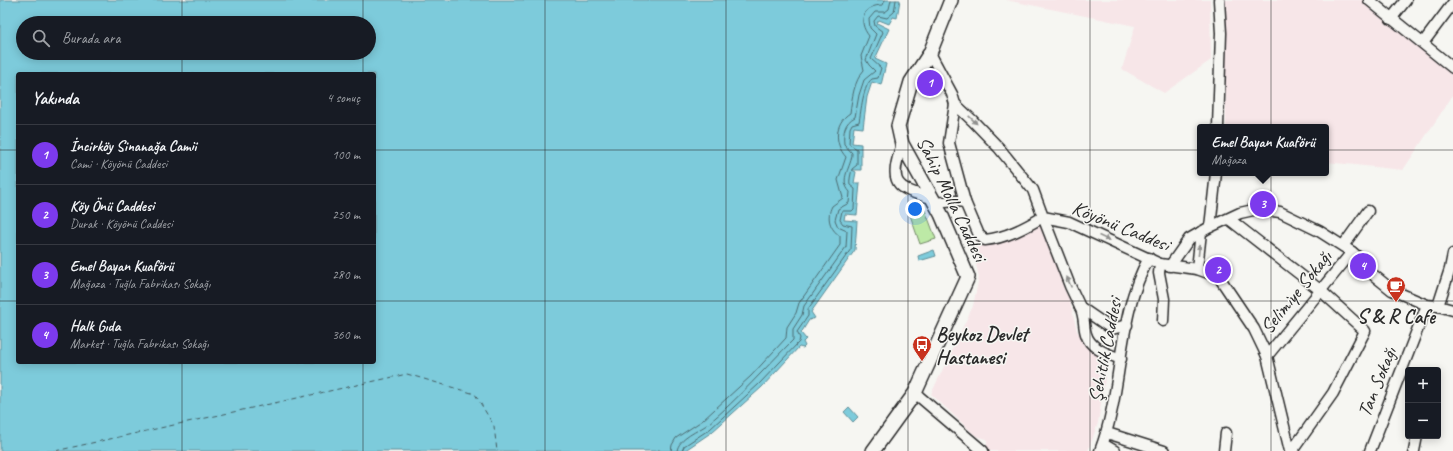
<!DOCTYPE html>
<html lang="tr">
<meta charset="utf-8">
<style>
body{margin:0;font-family:Caveat,sans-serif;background:#20242c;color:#f1f3f6}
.controls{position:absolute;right:12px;bottom:12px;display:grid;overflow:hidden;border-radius:4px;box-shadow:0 2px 10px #0003}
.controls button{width:36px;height:36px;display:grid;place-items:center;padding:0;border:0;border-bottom:1px solid #363941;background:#171b24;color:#f1f3f6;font:20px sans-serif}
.you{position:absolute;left:915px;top:209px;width:14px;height:14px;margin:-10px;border:3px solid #fff;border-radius:50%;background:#1a73e8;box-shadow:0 0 0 6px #1a73e833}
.badge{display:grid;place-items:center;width:26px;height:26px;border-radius:50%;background:#7c3aed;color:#fff;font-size:13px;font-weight:700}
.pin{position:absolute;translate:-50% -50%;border:2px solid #fff;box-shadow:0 1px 4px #0006}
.popup{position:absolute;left:1197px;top:124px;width:132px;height:52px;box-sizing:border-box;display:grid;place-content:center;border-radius:4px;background:#171b24;filter:drop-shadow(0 1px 3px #0005);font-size:13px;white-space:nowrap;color:#9ea1a6}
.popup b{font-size:15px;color:#f1f3f6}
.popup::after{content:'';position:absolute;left:50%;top:100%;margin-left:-8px;border:8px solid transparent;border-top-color:#171b24}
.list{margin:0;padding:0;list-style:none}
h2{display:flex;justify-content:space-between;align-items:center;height:52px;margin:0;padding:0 16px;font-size:17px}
h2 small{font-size:13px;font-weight:400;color:#9ea1a6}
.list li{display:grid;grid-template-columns:26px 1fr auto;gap:12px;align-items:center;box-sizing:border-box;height:60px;padding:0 16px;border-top:1px solid #363941}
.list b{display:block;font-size:15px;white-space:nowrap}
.list p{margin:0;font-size:13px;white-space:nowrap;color:#9ea1a6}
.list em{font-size:13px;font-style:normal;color:#9ea1a6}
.icon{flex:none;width:22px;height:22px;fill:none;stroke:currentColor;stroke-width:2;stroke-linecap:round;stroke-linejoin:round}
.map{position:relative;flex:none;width:1453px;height:451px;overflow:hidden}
.search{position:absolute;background:#171b24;box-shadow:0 2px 10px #0003;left:16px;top:16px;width:360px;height:44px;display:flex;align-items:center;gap:10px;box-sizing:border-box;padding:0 14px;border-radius:22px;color:#9ea1a6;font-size:15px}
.panel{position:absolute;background:#171b24;box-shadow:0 2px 10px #0003;left:16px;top:72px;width:360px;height:292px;border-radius:4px}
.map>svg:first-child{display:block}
.built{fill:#f7e6e8}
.green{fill:#bde9a6;stroke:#748a68}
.water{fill:#7dcbdb;stroke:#5c8b95;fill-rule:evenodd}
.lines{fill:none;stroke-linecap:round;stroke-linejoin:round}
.shore{stroke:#4c6b71;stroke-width:1}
.ferry{stroke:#445b60;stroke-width:1;stroke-dasharray:5 4;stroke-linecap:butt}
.minor-casing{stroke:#2b2b2b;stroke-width:13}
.major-casing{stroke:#2b2b2b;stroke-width:16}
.minor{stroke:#f6f6f2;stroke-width:10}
.major{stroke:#f6f6f2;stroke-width:13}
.oneway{fill:#90908e}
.grid{fill:none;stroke:#2b2b2b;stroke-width:1;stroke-opacity:0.55}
.labels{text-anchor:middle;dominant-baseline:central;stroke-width:3;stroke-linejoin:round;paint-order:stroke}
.street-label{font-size:20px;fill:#2b2b2b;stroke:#f6f6f2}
.poi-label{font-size:20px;font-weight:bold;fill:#2b2b2b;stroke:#f6f6f2}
</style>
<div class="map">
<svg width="1453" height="451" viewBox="0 0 1453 451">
<rect width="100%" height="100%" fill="#f6f6f2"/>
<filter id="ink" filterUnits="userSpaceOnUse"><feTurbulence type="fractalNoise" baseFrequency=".025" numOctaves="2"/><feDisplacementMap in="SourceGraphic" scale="8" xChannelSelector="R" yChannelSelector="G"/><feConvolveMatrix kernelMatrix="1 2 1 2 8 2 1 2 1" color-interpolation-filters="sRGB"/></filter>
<g filter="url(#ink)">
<!-- built -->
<g class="built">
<polygon points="1006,0 1210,0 1211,60 1164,93 1122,69 1135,26"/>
<polygon points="1225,0 1370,0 1453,72 1453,95 1403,170 1326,162 1326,127 1226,127"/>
<polygon points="1039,223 1066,285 1077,331 1087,344 1105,358 1105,378 1098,423 1088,451 987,451 987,439 976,436 931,394 973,306 979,277 976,264 968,246 984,238"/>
</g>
<!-- green -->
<polygon class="green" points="925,210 936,239 920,244 910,215"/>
<!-- water -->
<g class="water">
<path d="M0,0H900L897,18L893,17L889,24L879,20L877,23L889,29L875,59L886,64L881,85L872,82L867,97L863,128L854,127L852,143L861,144V170H852L856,172L854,183H860L857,215L845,214L844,220L857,221L855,250L811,312L815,318L809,320L801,333L806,339L803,342L805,346L803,348L799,347L762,387L712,432L684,451H660L659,449L657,451H0ZM23,23H369V53H23ZM18,74H374V362H18Z"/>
<polygon points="934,250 936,256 919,261 918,256"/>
<polygon points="849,407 858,417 853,422 844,412"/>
</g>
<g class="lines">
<!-- shore -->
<g class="shore">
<path d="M671,451L672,445L676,438L703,420L751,376L786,338L787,327L796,313L799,303L840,245V236C830,229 826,218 832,206L843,198L838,180L846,157C834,144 834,123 850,113C852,98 854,81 864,70L861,56L869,36C857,21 863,5 883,5L885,0"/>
<path d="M677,451C678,438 699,431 708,424C739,398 765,368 793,340V329L802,315L804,306L846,247L847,231L838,227L835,220L838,209L849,203L850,192C838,179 852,167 852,153L844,144C843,132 844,123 855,117L859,95L864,80L875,71L869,65L866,60L876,34L870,28L869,19L875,12H885L889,9L891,0"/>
<path d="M682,451L684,446L710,429L759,384L799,342L800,338L797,332L808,316V309L851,249L852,226L843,224L840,220L842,211H852L854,209L855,189L850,185C849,180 851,174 852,169L857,165V149L849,144L850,128L852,124L859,122C861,112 863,85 872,79L878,78L881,68L871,59L883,32L875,26L874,21L878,16L887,18L894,12L896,0"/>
</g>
<!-- ferry -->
<polyline class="ferry" points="55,451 407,374 475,394 494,426 497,451"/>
<!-- minor casing -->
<g class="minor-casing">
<g id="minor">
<polyline points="1369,0 1453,68"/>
<polyline points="1391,19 1406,0"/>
<polyline points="1423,43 1453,3"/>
<polyline points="930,53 952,94 955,104 973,121 999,148 1033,190 1043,217 1069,222 1160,264 1197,269 1219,277 1254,329 1267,356 1290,451"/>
<polyline points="955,104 949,143 965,202"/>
<polyline points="1218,127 1221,33 1219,0"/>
<path d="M902,144C889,183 894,188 932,198"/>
<path d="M935,203L956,201L965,202L979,235L985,240C1006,238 1026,227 1043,217L1070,286L1080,307L1112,329L1127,325"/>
<polyline points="1229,219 1320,290 1365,331 1333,393 1292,451"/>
<polyline points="1210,227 1216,173"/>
<polyline points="1343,246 1368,211"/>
<polyline points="1160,264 1159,273 1164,299 1163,321"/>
<polyline points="1170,266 1189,239 1210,227 1240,213 1258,209 1280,212 1319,231 1352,252 1370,267 1371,273 1392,290 1427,305 1438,306 1453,310"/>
<polyline points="1197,269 1201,232"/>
<polyline points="1438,306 1450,269 1453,254"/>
<path d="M1080,307C1085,316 1083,325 1086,334C1090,349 1108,354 1121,359"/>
<polyline points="1267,356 1352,252"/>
<polyline points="915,393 983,451"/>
<polyline points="1107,433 1164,451"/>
<polyline points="1103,444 1115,451"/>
<path d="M1100,451C1124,389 1116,316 1149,258"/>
<polyline points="1224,451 1226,433"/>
<polyline points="1370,451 1427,305"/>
<polyline points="1414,451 1417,436"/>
</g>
</g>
<!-- major casing -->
<g class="major-casing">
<polyline id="major" points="873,451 915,393 968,277 941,214 902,144 898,126 911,82 930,53 951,0"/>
</g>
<!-- minor -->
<use href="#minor" class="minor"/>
<!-- major -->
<use href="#major" class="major"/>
</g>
<!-- one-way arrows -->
<defs><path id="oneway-solid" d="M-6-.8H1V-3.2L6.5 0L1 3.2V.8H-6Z"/></defs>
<g class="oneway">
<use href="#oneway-solid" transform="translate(973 120) rotate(44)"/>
<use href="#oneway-solid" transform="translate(1104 238) rotate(24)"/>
<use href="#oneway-solid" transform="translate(1199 250) rotate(-84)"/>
<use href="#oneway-solid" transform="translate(1069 282) rotate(-113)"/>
</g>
</g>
<!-- grid -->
<path class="grid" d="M182,0V23M363,0V23M545,0V451M726,0V451M908,0V451M1090,0V451M1271,0V451M182,53V74M363,53V74M0,150H18M374,150H1453M0,301H18M374,301H1453M182,362V451M363,362V451"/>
<!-- icons -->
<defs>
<g id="cafe-pin" transform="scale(1)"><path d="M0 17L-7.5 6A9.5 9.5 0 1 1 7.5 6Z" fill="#c8321e" stroke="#f6f6f2"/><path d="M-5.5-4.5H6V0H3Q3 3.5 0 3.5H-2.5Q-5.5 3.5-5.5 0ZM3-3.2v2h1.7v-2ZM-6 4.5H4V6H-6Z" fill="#fff"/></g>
<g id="bus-pin" transform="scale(1)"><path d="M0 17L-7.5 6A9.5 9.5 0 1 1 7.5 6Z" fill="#c8321e" stroke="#f6f6f2"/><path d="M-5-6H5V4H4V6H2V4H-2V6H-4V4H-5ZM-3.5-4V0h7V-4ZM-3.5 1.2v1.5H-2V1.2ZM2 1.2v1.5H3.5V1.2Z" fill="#fff"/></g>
</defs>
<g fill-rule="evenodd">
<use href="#cafe-pin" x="1396" y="286"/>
<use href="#bus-pin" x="922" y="345"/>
</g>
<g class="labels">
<!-- street labels -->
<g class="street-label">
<text transform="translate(952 199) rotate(64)">Sahip Molla Caddesi</text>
<text transform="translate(1121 226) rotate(22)">Köyönü Caddesi</text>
<text transform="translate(1296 292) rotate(-51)">Selimiye Sokağı</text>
<text transform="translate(1105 350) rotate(-79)">Şehitlik Caddesi</text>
<text transform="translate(1377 382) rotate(-68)">Tan Sokağı</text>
</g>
<!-- poi labels -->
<g class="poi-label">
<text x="1396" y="316">S &amp; R Cafe</text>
<text x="936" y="334" text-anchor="start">Beykoz Devlet<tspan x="936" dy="23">Hastanesi</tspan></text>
</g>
</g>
</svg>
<div class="controls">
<button>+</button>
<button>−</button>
</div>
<div class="you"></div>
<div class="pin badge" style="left:930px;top:83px">1</div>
<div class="pin badge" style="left:1218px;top:270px">2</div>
<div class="pin badge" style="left:1263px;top:204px">3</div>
<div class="popup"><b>Emel Bayan Kuaförü</b>Mağaza</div>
<div class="pin badge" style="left:1363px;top:266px">4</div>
<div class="search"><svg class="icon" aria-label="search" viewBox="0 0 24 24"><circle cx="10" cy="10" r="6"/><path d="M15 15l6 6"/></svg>Burada ara</div>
<section class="panel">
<h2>Yakında<small>4 sonuç</small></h2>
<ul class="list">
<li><span class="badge">1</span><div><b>İncirköy Sinanağa Camii</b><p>Cami · Köyönü Caddesi</p></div><em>100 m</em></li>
<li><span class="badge">2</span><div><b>Köy Önü Caddesi</b><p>Durak · Köyönü Caddesi</p></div><em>250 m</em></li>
<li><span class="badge">3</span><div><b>Emel Bayan Kuaförü</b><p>Mağaza · Tuğla Fabrikası Sokağı</p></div><em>280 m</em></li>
<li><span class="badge">4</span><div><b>Halk Gıda</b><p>Market · Tuğla Fabrikası Sokağı</p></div><em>360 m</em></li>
</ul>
</section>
</div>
